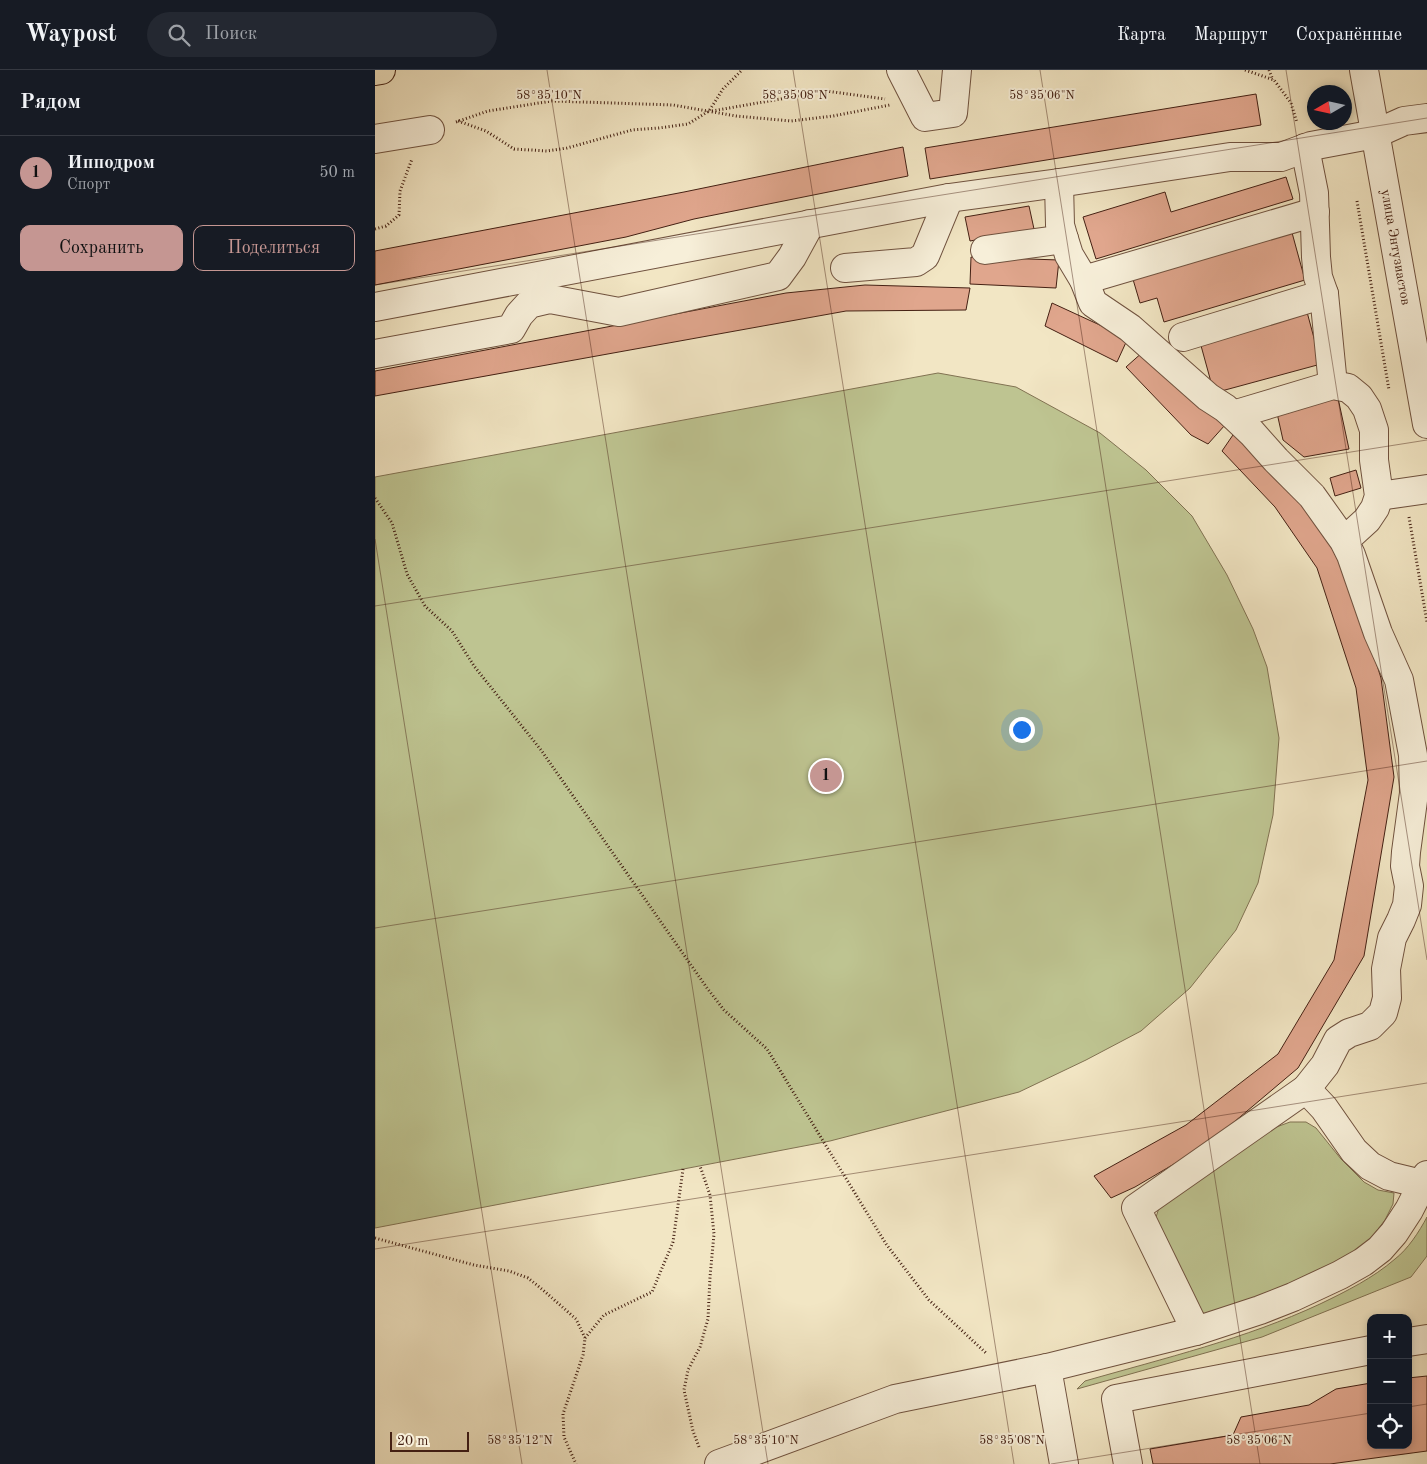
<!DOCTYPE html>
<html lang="ru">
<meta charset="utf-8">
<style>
body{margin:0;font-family:"Old Standard TT",serif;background:#242831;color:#f1f3f6}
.controls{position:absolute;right:15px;bottom:15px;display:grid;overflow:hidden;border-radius:10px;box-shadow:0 2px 8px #0003}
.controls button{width:45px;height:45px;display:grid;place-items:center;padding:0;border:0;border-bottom:1px solid #363941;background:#171b24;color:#f1f3f6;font:25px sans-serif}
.compass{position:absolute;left:932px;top:15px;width:45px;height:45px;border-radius:50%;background:#171b24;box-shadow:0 2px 8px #0003;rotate:261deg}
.scale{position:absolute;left:15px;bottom:12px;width:79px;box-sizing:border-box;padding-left:5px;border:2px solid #442013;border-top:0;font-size:14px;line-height:18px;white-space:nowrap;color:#442013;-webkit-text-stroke:4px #f7efd9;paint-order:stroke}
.you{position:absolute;left:646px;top:659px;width:18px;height:18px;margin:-12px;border:4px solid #fff;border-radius:50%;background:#1a73e8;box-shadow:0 0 0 8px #1a73e833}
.badge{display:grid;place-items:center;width:32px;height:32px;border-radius:50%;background:#c59692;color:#111;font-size:16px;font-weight:700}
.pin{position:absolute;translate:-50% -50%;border:2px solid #fff;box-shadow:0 1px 5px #0006}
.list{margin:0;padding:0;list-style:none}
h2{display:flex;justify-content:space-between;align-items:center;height:65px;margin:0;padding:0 20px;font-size:21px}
h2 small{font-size:16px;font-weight:400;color:#9ea1a6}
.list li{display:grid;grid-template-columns:32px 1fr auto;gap:15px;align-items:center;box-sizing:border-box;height:75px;padding:0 20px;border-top:1px solid #363941}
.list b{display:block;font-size:19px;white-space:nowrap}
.list p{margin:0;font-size:16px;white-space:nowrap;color:#9ea1a6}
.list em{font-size:16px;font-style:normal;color:#9ea1a6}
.actions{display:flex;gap:10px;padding:15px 20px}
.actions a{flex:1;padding:11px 0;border:1px solid #c59692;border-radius:10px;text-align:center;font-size:18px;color:#c59692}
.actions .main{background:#c59692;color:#111}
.icon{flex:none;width:28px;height:28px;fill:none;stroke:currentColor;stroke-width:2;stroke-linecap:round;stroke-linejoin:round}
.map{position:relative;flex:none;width:1052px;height:1394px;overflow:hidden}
header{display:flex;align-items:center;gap:30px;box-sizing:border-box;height:70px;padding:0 25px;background:#171b24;border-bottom:1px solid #363941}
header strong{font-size:24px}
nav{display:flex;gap:28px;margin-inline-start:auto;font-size:18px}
.search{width:350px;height:45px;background:#242831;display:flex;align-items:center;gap:12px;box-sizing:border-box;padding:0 18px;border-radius:28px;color:#9ea1a6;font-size:19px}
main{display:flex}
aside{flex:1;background:#171b24}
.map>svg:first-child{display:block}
.green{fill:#bec491;stroke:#817252}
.building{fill:#e0a68d;stroke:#442013}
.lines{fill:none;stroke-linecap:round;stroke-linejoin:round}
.minor-casing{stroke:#70523f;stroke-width:30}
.major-casing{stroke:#442013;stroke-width:30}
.path{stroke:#442013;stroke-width:3;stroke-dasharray:1 2.5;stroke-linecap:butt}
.minor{stroke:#f7efd9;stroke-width:28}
.major{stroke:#f2e6c4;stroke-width:28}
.ticks{fill:none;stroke:#442013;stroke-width:1;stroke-opacity:0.45}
.labels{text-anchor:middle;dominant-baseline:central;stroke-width:4;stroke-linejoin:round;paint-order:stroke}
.street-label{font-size:14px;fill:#442013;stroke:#f7efd9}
.ticks-label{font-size:12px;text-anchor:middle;fill:#442013;stroke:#f7efd9;stroke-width:4;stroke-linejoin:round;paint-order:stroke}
</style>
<header>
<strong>Waypost</strong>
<div class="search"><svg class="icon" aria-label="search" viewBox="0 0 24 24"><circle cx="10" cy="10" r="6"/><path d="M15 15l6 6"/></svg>Поиск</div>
<nav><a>Карта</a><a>Маршрут</a><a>Сохранённые</a></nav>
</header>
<main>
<aside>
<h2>Рядом<small></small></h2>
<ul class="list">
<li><span class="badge">1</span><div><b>Ипподром</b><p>Спорт</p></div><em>50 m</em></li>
</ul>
<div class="actions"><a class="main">Сохранить</a><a>Поделиться</a></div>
</aside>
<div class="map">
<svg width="1052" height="1394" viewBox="0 0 1052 1394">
<rect width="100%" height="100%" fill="#f2e6c4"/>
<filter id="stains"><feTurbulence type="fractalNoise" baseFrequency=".004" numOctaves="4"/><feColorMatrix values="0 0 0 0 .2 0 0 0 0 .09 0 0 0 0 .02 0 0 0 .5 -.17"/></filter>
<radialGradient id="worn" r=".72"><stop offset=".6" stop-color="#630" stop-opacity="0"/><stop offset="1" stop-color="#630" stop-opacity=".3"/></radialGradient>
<!-- green -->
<g class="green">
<polygon points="563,303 641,317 725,363 771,400 817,446 852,505 878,559 892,597 904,668 898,745 883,813 861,860 815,918 766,961 711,990 644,1022 455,1071 0,1158 0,407"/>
<polygon points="915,1052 931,1052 941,1058 966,1089 989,1112 1003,1120 1019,1123 1018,1134 1010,1150 997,1167 980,1182 923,1215 833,1245 826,1242 780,1150 784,1138 896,1059"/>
<path d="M1052,1147V1186L1036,1207L887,1267L702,1319L710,1311C790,1288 870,1269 945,1234C972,1221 998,1208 1020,1189C1033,1179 1044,1162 1052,1147Z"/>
</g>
<!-- building -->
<g class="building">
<polygon points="881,24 886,55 555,109 550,78"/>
<polygon points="528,77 533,106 319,149 251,167 0,215 0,181 309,122"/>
<polygon points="911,107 918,129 721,189 708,147 790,122 796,142"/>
<polygon points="654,136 659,159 595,171 590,147"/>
<polygon points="916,159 930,210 789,252 782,228 765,233 757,206"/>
<polygon points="596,187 684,190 681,218 595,214"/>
<polygon points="490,215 595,218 591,240 471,241 0,326 0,301 411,223"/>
<polygon points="677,233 753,268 742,292 670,256"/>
<polygon points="932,242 946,294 839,323 825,272"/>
<polygon points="769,281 850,355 833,374 816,365 751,297"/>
<polygon points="963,328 974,379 929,387 908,370 902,343"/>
<polygon points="860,362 933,435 973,503 1006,608 1019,707 989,886 923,998 833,1074 760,1117 736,1128 719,1106 811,1055 903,984 959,890 993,710 981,618 942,498 900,437 847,381"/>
<polygon points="981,400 986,418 960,426 955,408"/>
<polygon points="1052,1306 1052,1381 955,1394 778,1394 775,1379 858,1365 866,1347 934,1335 961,1319 996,1313 996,1375 1033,1375 1033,1308"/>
</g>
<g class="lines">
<!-- minor casing -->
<g class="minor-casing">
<g id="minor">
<polyline points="526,0 550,47 578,43 582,0"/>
<path id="s1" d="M989,0L1052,354"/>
<polyline points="0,69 55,60"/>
<polyline points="930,78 939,123 941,187 943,207 949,224 958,315"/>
<polyline points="684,113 685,155 689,169 694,185 709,210 718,233 755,258 833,327 850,338 858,345"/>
<polyline points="610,180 689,169"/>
<polyline points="470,198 541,192 550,186 574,128"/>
<polyline points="709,210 940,142"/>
<polyline points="0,237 574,128 684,113 855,87 906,87 936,76 1000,64 1029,51 1052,48"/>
<polyline points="808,267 949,224"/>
<polyline points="0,284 136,259 144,245 154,234 175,229 244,242 403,206 417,187 435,154"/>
<polyline points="1004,426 1052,419"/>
<polyline points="931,1019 950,995 963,970 974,963 995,956 1008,943 1012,928 1011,899 1017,868 1026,850 1032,835 1034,816 1030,796 1031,782 1039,723 1038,685 1024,610 1003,563 976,485 969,471 937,426 901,390 877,363 858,345 958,315 973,318 984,327 992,339 999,360 999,390 1004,426 1000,438 992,450 969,471"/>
<polyline points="821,1261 761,1138 931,1019 949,1038 979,1081 995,1096 1014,1106 1047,1114"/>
<polyline points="1033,1272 1052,1269"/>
<polyline points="672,1298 689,1394"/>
<polyline points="344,1394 520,1329 672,1298 821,1261 885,1240 918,1227 965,1205 988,1192 1005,1179 1019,1163 1034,1140 1052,1105"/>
<polyline points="753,1394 741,1329 996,1280"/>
</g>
</g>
<!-- major casing -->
<g class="major-casing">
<polyline id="major" points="0,1 6,0"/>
</g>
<!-- path -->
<g class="path">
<polyline points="870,0 899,10 916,33 922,53"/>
<polyline points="894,0 898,10"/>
<polyline points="337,41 451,21 510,29"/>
<polyline points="83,51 111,61 139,79 172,81 192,78 257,60 284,58 313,54 334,41 348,19 367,0"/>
<polyline points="81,52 113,41 177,31 298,35 361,46 416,51 458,46 515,35"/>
<polyline points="982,131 1014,320"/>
<polyline points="0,159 11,156 24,145 25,121 37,89"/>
<polyline points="0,428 17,453 32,504 50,536 77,561 99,596 166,680 332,918 349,940 392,979 511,1174 554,1230 611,1283"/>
<polyline points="1034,447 1052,552"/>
<polyline points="0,1168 99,1195 134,1201 153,1208 168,1220 201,1249 210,1268 208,1285 188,1344 189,1367 201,1394"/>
<polyline points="210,1268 229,1245 277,1222 298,1172 308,1099"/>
<polyline points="324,1377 318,1361 309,1320 313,1300 325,1277 333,1249 335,1207 339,1164 335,1125 325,1096"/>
</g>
<!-- minor -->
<use href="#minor" class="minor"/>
<!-- major -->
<use href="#major" class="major"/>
</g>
<!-- ticks -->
<path class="ticks" d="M172,0L393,1394M418,0L639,1394M665,0L885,1394M911,0L1052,890M0,215L1052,48M0,469L147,1394M0,536L1052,370M0,858L1052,691M0,1179L1052,1013M1033,1337L1052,1334M676,1394L996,1343"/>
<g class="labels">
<!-- street labels -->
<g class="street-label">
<text stroke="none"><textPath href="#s1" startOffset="180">улица Энтузиастов</textPath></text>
</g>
</g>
<g class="ticks-label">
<text x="174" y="29">58°35'10"N</text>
<text x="420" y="29">58°35'08"N</text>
<text x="667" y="29">58°35'06"N</text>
<text x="145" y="1374">58°35'12"N</text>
<text x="391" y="1374">58°35'10"N</text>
<text x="637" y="1374">58°35'08"N</text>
<text x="884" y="1374">58°35'06"N</text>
</g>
<rect width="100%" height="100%" filter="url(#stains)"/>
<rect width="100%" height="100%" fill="url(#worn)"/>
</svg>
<div class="controls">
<button>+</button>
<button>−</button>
<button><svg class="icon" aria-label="locate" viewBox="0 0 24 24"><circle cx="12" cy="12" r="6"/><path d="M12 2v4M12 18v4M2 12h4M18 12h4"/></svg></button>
</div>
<svg class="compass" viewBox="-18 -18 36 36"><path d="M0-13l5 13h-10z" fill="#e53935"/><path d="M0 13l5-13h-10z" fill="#9ea1a6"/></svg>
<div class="scale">20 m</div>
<div class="you"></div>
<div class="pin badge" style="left:451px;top:706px">1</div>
</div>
</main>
